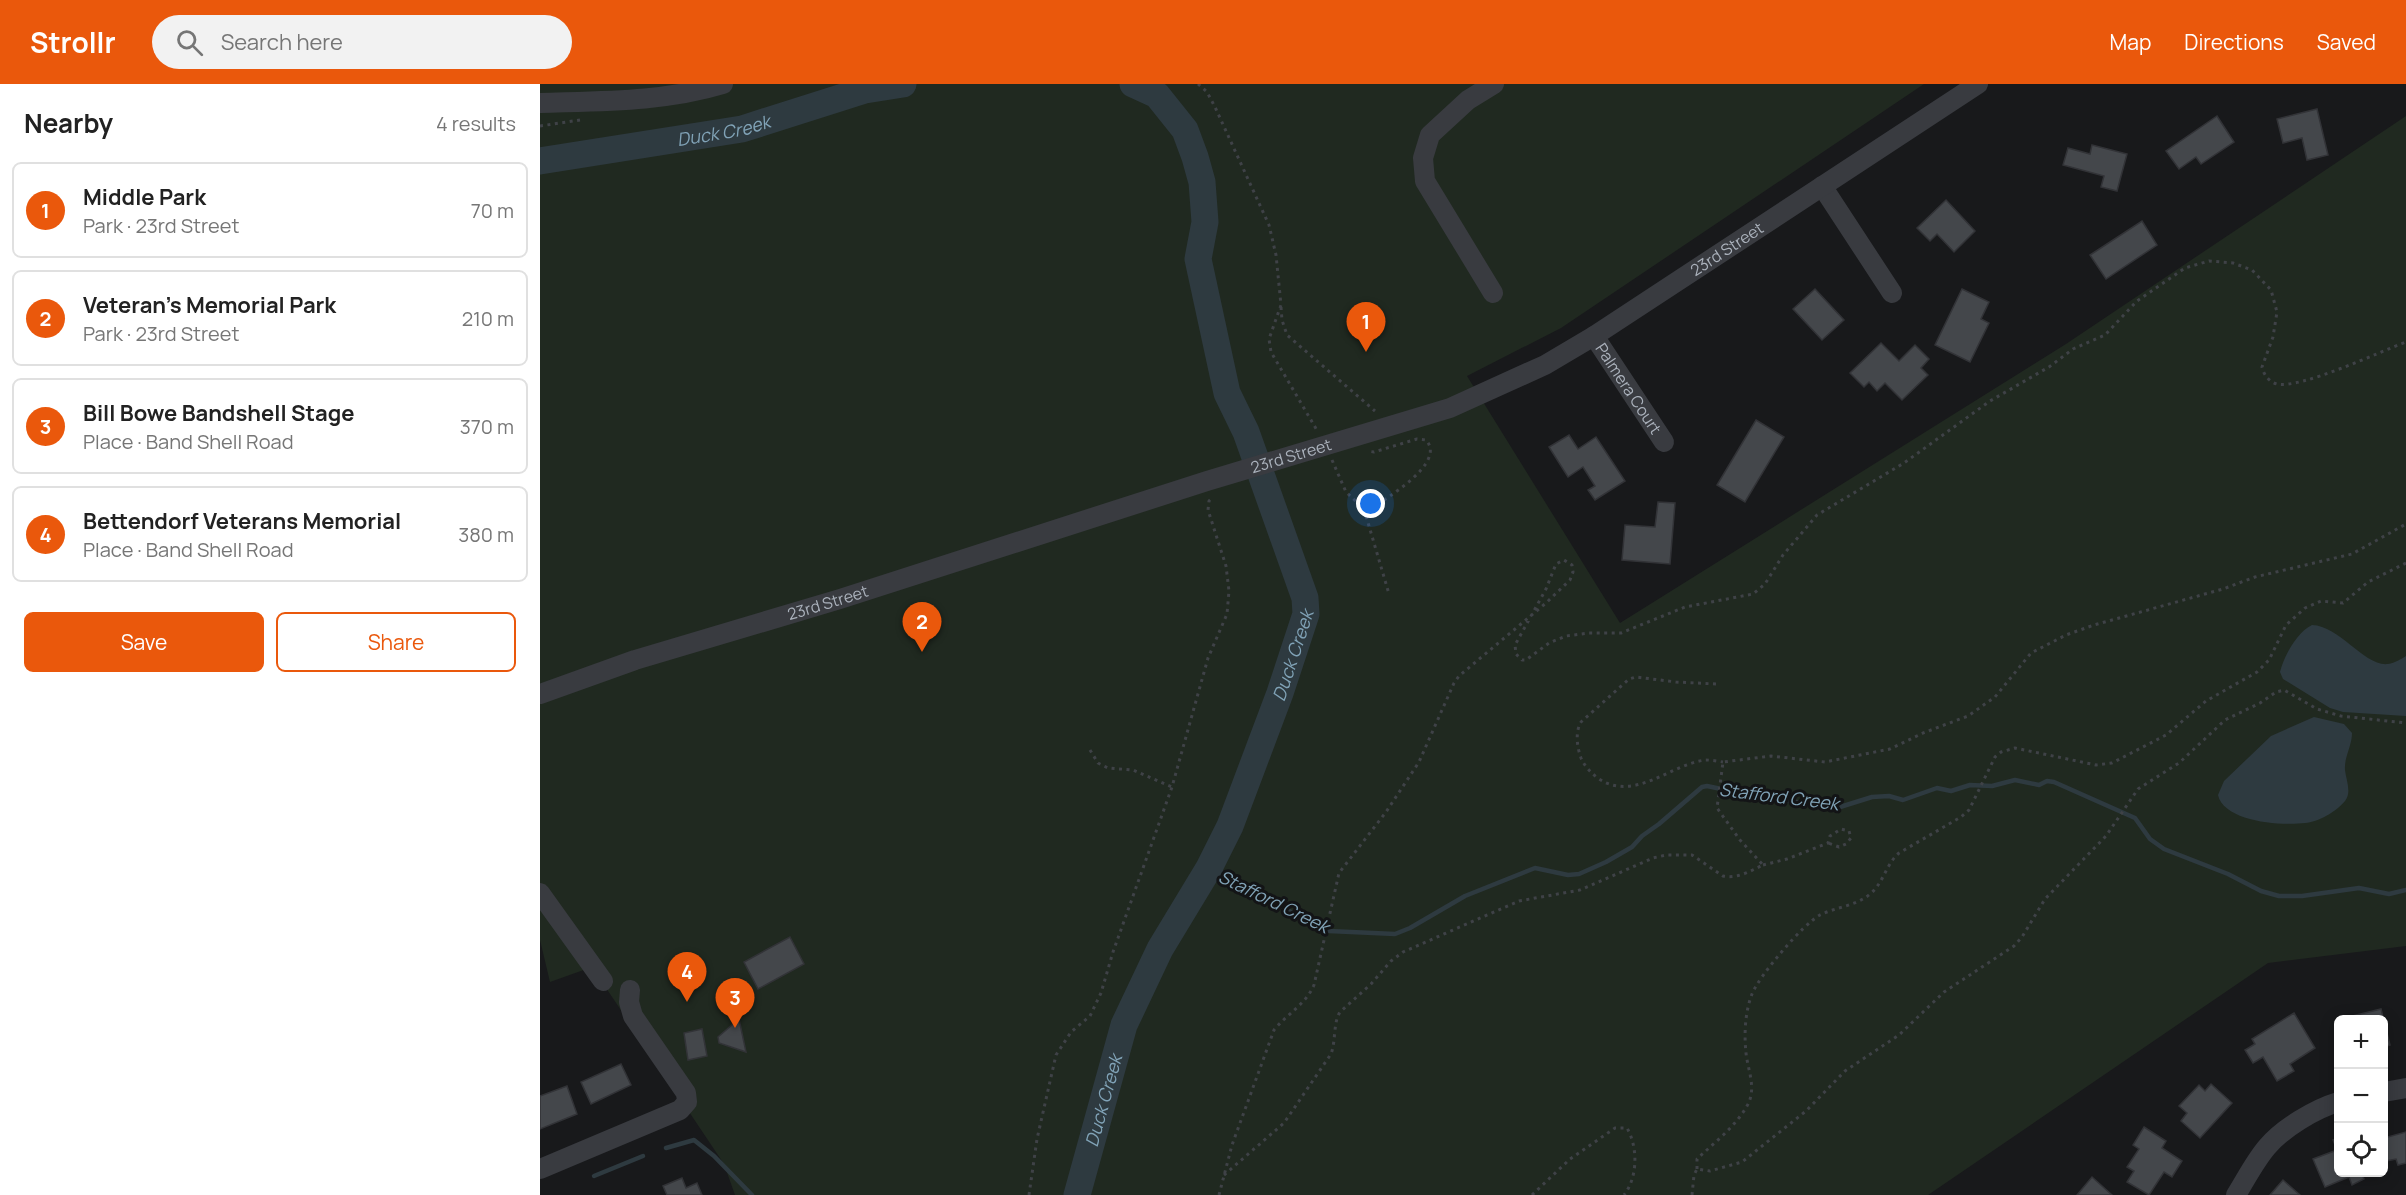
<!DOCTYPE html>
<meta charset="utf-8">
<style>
body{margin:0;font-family:Manrope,sans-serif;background:#f2f2f2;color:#222}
.controls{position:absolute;right:18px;bottom:18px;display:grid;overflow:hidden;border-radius:9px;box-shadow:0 3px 15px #0003}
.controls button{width:54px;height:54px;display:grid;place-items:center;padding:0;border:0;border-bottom:2px solid #e0e0e0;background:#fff;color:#222;font:30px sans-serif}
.you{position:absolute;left:831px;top:420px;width:21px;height:21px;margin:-15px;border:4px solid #fff;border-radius:50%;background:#1a73e8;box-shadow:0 0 0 9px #1a73e833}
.badge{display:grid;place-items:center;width:39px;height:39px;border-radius:50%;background:#ea580c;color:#fff;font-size:20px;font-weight:700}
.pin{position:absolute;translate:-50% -50px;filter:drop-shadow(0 2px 3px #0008)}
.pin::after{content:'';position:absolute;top:32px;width:21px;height:18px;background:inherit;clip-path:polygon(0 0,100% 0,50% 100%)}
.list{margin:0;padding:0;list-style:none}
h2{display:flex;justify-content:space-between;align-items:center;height:78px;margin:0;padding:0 24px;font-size:26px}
h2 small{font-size:20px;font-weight:400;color:#767676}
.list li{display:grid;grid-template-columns:39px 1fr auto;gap:18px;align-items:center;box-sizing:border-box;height:96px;margin:0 12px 12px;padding:0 12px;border:2px solid #e0e0e0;border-radius:9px}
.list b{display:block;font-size:22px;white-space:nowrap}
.list p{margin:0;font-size:20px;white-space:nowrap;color:#767676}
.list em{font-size:20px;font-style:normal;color:#767676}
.actions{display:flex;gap:12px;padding:18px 24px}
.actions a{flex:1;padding:14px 0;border:2px solid #ea580c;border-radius:9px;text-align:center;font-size:21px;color:#ea580c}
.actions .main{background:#ea580c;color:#fff}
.icon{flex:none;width:33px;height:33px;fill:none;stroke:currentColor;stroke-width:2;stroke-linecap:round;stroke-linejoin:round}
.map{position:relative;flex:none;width:1866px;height:1111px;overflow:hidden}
header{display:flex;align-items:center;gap:36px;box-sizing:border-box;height:84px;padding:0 30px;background:#ea580c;color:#fff}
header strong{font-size:28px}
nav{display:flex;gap:33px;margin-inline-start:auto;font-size:21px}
.search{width:420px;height:54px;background:#f2f2f2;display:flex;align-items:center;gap:15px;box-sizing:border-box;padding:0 21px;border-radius:33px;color:#767676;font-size:22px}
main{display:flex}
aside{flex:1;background:#fff}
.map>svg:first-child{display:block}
.green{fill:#202920}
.water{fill:#2e3a40}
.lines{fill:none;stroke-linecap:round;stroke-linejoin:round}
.stream{stroke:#2e3a40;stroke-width:4.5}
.river{stroke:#2e3a40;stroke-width:27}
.building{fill:#44474b;stroke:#323337;stroke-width:1.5}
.path{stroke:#3f4247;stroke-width:3;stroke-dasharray:3 4.5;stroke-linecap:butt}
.minor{stroke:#393b40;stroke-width:20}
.labels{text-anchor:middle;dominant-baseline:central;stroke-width:6;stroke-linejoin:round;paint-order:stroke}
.street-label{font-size:16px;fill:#aab1bb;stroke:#131416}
.water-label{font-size:18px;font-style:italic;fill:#81a3b7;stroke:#131416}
</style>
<header>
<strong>Strollr</strong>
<div class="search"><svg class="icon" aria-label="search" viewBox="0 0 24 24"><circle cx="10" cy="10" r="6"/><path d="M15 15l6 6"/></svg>Search here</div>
<nav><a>Map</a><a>Directions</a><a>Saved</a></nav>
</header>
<main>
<aside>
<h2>Nearby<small>4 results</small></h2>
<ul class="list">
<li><span class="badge">1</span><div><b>Middle Park</b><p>Park · 23rd Street</p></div><em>70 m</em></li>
<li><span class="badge">2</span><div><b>Veteran's Memorial Park</b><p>Park · 23rd Street</p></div><em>210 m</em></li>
<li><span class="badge">3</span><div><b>Bill Bowe Bandshell Stage</b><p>Place · Band Shell Road</p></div><em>370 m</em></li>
<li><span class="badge">4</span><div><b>Bettendorf Veterans Memorial</b><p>Place · Band Shell Road</p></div><em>380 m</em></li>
</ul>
<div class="actions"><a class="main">Save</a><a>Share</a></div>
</aside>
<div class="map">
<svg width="1866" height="1111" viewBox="0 0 1866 1111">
<rect width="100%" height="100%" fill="#18191b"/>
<!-- green -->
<polygon class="green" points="0,0 1384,0 1021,244 927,292 1080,539 1526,260 1866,32 1866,862 1728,879 1388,1111 195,1111 184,1080 52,883 10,898 0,856"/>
<!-- water -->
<g class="water">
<path d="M1772,541C1800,542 1825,583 1848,580C1855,579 1861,575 1866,572V632L1803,628L1790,624L1743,595L1740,588C1744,572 1757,548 1772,541Z"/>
<path d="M1774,633L1804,640L1812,649C1812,662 1804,673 1805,686C1806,696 1812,708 1805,717C1796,728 1778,738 1765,739C1742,742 1684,738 1678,711L1684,697L1731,652Z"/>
</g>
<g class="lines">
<!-- stream -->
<g class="stream">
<polyline points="669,784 681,788 772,840 789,847 855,850 870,844 925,812 995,784 1028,791 1039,790 1066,778 1092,763 1102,752 1119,740 1162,703 1167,702 1224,714 1300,723 1332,713 1349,712 1363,716 1397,704 1411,707 1430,701 1452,702 1475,696 1499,701 1507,697 1514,698 1595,734 1610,755 1624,765 1688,790 1721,807 1739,812 1762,812 1819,804 1849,810 1866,806"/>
<polyline points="126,1064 154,1056 174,1072 212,1111"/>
<polyline points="54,1092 103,1072"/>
</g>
<!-- river -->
<g class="river">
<path id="s1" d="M0,77L202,45L325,6L363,0"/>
<path id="s2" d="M537,1111L584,941L620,865L669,784L690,742L740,609L766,530L765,514L706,348L687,309L658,175L665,138L662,98L655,73L645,46L617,11L593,0"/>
</g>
</g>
<!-- building -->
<g class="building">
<polygon points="1777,25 1788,71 1767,76 1762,54 1743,59 1737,35"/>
<polygon points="1677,32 1694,58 1661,80 1656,73 1639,85 1626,67"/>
<polygon points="1552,61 1587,70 1577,107 1561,103 1564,92 1523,81 1528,64 1550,70"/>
<polygon points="1406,116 1435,147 1414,168 1397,150 1390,157 1377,144"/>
<polygon points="1602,137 1617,161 1566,195 1550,171"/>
<polygon points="1275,205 1304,236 1282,256 1253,225"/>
<polygon points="1422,205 1449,218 1441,235 1449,239 1430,278 1395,261"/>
<polygon points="1341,259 1359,277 1375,261 1389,275 1381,284 1388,291 1362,316 1345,299 1337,307 1329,298 1324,303 1310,289"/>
<polygon points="1216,336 1244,353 1205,418 1177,401"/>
<polygon points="1029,351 1038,365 1056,353 1085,397 1055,416 1048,406 1055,402 1043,383 1028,393 1009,363"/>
<polygon points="1118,418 1135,419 1130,480 1082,476 1085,441 1115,443"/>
<polygon points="250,853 264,880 218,905 204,878"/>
<polygon points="1841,925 1850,961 1844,963 1844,936 1798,936 1798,948 1796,936"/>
<polygon points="1754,929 1775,964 1750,980 1754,987 1737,997 1723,973 1713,979 1705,966 1715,960 1712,955"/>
<polygon points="199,935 206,968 179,959 178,953"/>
<polygon points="162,945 167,972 148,976 144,949"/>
<polygon points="81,980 91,1001 51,1020 41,998"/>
<polygon points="1671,1000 1692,1019 1660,1054 1641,1037 1647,1029 1639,1022 1659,1001 1665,1007"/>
<polygon points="27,1002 37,1030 0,1045 0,1012"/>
<polygon points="1604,1043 1626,1057 1622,1064 1642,1077 1632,1093 1624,1088 1609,1111 1587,1098 1594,1087 1587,1083 1599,1065 1593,1061"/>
<polygon points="1866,1048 1866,1079 1858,1081 1856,1075 1846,1077 1844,1054"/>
<polygon points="1798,1054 1798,1088 1821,1088 1824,1095 1812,1101 1809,1093 1785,1103 1773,1075 1797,1066 1793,1056"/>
<polygon points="1552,1093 1572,1111 1537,1111"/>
<polygon points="142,1094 146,1104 157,1099 162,1111 127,1111 123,1102"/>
<polygon points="1743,1096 1760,1111 1730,1111"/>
</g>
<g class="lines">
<!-- path -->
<g class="path">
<polyline points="658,0 667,8 675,23 729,141 736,171 741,221 729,255 731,268 778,348"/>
<polyline points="0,42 40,36"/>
<polyline points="741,223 742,236 747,251 835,327"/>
<path d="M792,376L806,408L824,425H831C846,414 907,379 886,356L877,355L834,368L827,367"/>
<polyline points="824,425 849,510"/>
<path d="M1176,600L1136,598L1096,593L1089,595L1041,638C1035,648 1037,663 1041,674C1045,683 1051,689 1059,695C1095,718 1129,681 1165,676C1171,676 1177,677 1183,678"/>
<polyline points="550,666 558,679 568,684 593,686 632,703"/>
<polyline points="1223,781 1247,775 1288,759 1290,752 1301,745 1309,747 1311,754 1306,760 1299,763 1288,759"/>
<path d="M1157,1085V1075C1174,1059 1195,1043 1207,1022C1217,1005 1208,987 1206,969C1204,950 1205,928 1212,910C1219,892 1263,840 1280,831C1296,823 1316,822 1330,810C1343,800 1346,780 1359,769L1421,733L1429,726L1455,673L1461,668L1475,664L1556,681L1572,679L1626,651L1666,617L1717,588L1729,576L1746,541L1765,524L1781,517L1803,519L1828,498L1866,479"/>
<path d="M684,1091L744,1039L791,970C796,957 793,939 800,928L831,900L851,877L863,868L979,817L1040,806L1113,774L1126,771H1152L1183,792C1198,795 1210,787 1223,781L1200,756L1177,724L1183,678L1231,672L1285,678L1350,665L1383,649L1428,632L1455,613L1491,569L1526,551L1554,541L1683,505L1715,493L1812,470L1866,440"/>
<polyline points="489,1111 497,1055 516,971 531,948 550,932 561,909 573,868 632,703 668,574 687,530 689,507 686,482 668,426 669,417 672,414"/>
<path d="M679,1111L692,1061L734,946C747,930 766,920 774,901L799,789L846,728L879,678L914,599L919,592L1006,519L1030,496L1033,488L1032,481L1024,476L1016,480L1006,505L975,561L976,570L982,576H986L1009,559L1026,552L1049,549H1081L1145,523L1213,510L1225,500L1243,471L1277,431L1364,379L1450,317L1509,283L1533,265L1565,251L1597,217L1645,184L1669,177L1693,179L1712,186L1731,206L1737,228L1733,253L1722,283C1724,291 1729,298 1737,300C1761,305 1839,268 1866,258"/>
<path d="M992,1111L1030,1075L1075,1044H1087C1098,1063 1098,1093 1084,1111"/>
<polyline points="1152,1111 1154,1091 1157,1085 1170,1087 1202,1078 1266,1027 1305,987 1359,951 1404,908 1474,862 1482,853 1505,815 1566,752 1598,705 1639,679 1685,636 1720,619 1736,608 1744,606 1777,625 1801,632 1866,639"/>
</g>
<!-- minor -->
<g class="minor">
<path d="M0,19C61,17 124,18 183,0"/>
<polyline points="1282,102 1352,209"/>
<polyline points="953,209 885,97 883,74 890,51 928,16 954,0"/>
<path id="s3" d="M1054,252L1124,358"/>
<path id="s4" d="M0,610L95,576L300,515L667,397L910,324L1005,281L1054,252L1438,0"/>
<polyline points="0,809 63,897"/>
<polyline points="1844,1008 1866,1004"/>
<polyline points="0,1085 140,1026 147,1018 146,1009 93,932 89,918 90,906"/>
<path d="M1696,1111C1706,1095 1715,1077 1727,1063C1743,1044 1775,1025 1798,1018"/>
</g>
</g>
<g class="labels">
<!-- street labels -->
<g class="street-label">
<text stroke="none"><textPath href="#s4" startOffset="1274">23rd Street</textPath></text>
<text stroke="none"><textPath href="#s3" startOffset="63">Palmera Court</textPath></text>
<text stroke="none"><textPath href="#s4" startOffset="788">23rd Street</textPath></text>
<text stroke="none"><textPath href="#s4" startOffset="302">23rd Street</textPath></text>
</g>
<!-- water labels -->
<g class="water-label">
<text stroke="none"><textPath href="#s1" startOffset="186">Duck Creek</textPath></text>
<text stroke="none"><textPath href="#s2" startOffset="584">Duck Creek</textPath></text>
<text transform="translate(1239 712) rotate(7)">Stafford Creek</text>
<text transform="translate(734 817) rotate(26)">Stafford Creek</text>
<text stroke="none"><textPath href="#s2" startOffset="98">Duck Creek</textPath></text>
</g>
</g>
</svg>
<div class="controls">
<button>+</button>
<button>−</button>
<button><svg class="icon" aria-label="locate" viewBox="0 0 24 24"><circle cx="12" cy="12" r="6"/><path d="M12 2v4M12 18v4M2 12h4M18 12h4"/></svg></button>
</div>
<div class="you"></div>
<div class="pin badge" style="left:826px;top:268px">1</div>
<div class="pin badge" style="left:382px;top:568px">2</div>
<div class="pin badge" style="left:195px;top:944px">3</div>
<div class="pin badge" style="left:147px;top:918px">4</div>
</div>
</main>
